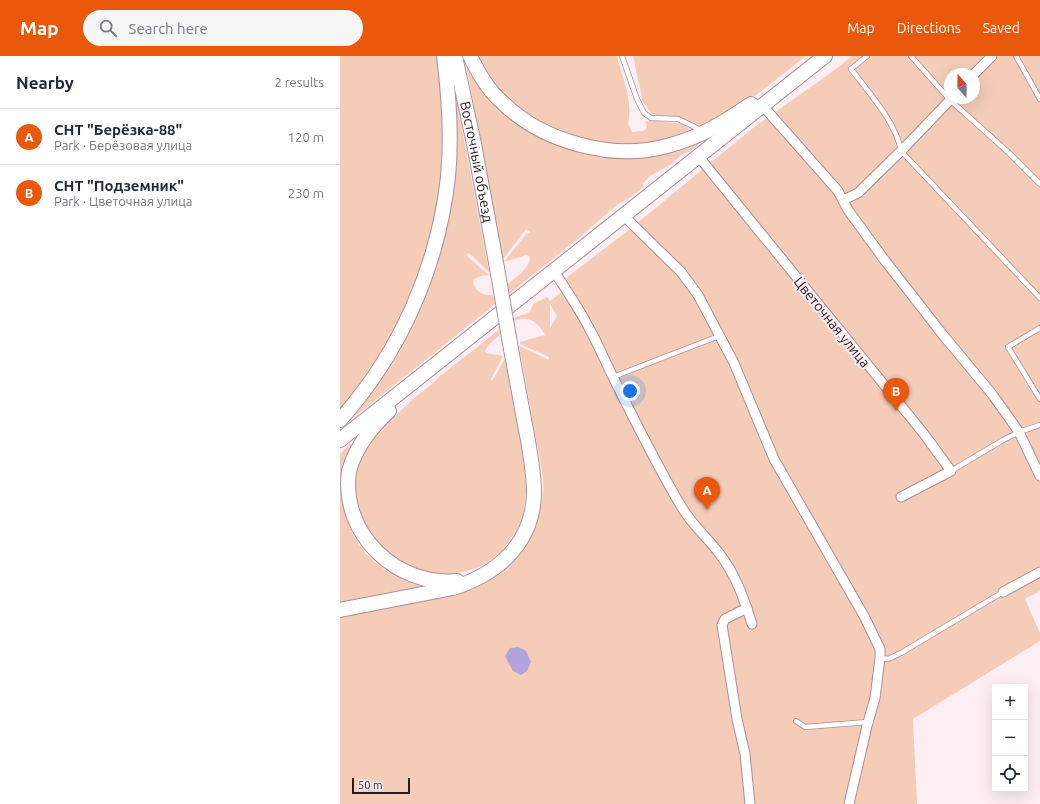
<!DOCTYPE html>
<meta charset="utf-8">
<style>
body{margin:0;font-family:Ubuntu,sans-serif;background:#f6f6f7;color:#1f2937}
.controls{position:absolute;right:12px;bottom:12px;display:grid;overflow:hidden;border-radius:0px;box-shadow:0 4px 16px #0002}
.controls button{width:36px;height:36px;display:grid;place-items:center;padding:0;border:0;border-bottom:1px solid #e0e1e3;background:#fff;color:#1f2937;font:20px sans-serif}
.compass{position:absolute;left:604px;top:12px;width:36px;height:36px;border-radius:50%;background:#fff;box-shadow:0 4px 16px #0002;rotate:340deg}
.scale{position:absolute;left:12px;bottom:10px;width:58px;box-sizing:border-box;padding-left:4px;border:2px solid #271b1f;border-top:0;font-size:11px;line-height:14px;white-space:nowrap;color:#271b1f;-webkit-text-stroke:3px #fceef3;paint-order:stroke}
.you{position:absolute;left:290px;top:335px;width:14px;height:14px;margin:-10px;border:3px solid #fff;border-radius:50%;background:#1a73e8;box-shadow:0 0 0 6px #1a73e833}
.badge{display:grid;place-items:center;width:26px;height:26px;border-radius:50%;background:#ea580c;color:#fff;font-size:13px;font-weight:700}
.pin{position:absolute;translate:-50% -33px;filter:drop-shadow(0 1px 2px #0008)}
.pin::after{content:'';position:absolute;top:21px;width:14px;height:12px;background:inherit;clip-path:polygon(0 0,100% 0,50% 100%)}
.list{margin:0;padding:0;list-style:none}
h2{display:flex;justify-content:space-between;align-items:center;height:52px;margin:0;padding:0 16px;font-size:17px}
h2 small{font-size:13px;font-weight:400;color:#747a83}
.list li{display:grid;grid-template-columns:26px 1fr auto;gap:12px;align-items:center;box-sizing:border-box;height:56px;padding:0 16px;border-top:1px solid #e0e1e3}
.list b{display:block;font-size:15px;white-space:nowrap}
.list p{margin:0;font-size:13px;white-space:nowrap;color:#747a83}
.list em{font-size:13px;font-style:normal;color:#747a83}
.icon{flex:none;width:22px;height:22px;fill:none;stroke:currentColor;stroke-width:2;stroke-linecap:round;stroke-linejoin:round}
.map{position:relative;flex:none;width:700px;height:748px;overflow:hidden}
header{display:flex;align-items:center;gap:24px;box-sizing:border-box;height:56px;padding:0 20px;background:#ea580c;color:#fff}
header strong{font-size:19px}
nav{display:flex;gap:22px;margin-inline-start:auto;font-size:14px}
.search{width:280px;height:36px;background:#f6f6f7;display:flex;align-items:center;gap:10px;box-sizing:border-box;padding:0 14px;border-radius:22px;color:#747a83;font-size:15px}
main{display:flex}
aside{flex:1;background:#fff}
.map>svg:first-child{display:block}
.green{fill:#f4ccb7;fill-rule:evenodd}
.water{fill:#b0a4db}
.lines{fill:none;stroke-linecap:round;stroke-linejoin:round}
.service-casing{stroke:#ac8d99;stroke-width:6}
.minor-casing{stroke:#ac8d99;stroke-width:11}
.primary-casing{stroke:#ac8d99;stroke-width:16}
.service{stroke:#fff;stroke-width:4.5}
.minor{stroke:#fff;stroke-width:9}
.primary{stroke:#fff;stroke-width:14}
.primary-bridge-casing{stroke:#ac8d99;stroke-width:16;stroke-linecap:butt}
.primary-bridge{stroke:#fff;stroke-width:14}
.labels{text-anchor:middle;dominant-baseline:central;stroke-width:4;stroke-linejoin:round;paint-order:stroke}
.street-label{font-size:14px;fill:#271b1f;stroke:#fceef3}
</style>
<header>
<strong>Map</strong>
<div class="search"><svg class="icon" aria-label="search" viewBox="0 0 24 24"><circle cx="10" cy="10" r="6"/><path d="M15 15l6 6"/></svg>Search here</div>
<nav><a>Map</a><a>Directions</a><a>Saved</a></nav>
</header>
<main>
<aside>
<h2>Nearby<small>2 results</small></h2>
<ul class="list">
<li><span class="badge">A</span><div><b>СНТ &quot;Берёзка-88&quot;</b><p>Park · Берёзовая улица</p></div><em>120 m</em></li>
<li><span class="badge">B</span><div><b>СНТ &quot;Подземник&quot;</b><p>Park · Цветочная улица</p></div><em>230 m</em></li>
</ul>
</aside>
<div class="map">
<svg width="700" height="748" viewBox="0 0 700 748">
<rect width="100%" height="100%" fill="#fceef3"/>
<!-- green -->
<g class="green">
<polygon points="0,0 100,0 103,87 101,116 94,166 85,204 58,270 32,312 0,355"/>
<path d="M136,0H277C283,24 293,44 288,68L292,76L303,75L307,72L306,66L309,64L343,68L349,73L348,77L340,81L304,88H271L230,80L191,62L176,51L155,31Z"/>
<polygon points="293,0 466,0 411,43 364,71 334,60 322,60 312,58 303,46"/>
<path d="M512,0H700V535L685,543L700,577V585L573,663L577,748H0V558L140,528C181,509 205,470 203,425C201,406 197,387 193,368C189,342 184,316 179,290L209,304V301L180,288V286L205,279C198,266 189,259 174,265V262L190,256L193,248L207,241L210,245L222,236L217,229L290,173L413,72L492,16ZM610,18H634V42H610ZM210,248L217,260L210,272Z"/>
<path d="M126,7L138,26L234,93L359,86L360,87L351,95L342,98L333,107L310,120L303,127L304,131L286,144L278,148L240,181L169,238L168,228C176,221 187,214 190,204L189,200L186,199L164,206L186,178L190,176L186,173L163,203Z"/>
<path d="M117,46L149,216L129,197L126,199L146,217L150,219L140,220L133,224C133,235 144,240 153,239L155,248L4,369L78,254L115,48Z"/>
<polygon points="159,274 160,279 149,288 145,295 146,297 163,300 151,323 152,325 165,303 184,408 186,435 183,460 177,474 162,495 151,504 140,511 115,518 91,518 64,510 32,485 16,451 15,413 27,391 41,374 73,343 92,328 100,320"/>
<path d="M10,388L12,389C8,398 3,408 2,418C0,478 28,518 86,529V531L0,547V398Z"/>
</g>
<!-- water -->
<polygon class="water" points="178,591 186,595 191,606 187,615 181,619 173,615 165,600 170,592"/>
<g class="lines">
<!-- service casing -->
<g class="service-casing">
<g id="service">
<polyline points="282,0 297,43 304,57 311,62 338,63 361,74"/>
<path d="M527,0L511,13C528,35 557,68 561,95L700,242"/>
<polyline points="571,0 610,44 668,96 700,128"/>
<polyline points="676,0 700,43"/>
<polyline points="700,272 668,291 700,343"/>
<polyline points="273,321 379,280"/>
<polyline points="611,415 663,384 679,376 700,369"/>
<polyline points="540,602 548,603 561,597 663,536"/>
<polyline points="456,665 465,671 528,666"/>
</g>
</g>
<!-- minor casing -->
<g class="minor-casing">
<g id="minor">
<polyline points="634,18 652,0"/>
<polyline points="423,50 498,135 508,154 543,202 603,279 652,338 679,376 700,420"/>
<polyline points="359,101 584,378 611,415 561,441"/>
<polyline points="503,144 518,137 564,92 612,42"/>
<polyline points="284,160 341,216 358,239 394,307 434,403 524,560 540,593 540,602 535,642 527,670 509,748"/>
<path d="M214,215C226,234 239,252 249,272C258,288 265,305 273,321C295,365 316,408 341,450C351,468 367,481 379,497C396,519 404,543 412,568"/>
<polyline points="663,536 700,516"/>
<polyline points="407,552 385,563 382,569 397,663 405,698 410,748"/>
</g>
</g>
<!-- primary casing -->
<g class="primary-casing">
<g id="primary">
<path id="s1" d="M115,0L134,88L157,212"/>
<path d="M130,0C139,18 148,34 163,47C203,86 273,105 327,90C361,81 383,67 411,48"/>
<path d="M49,355C31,372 16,390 9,415C0,479 58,531 117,525"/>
<path d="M0,364C60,297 98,211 108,121C112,81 109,40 104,0"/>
<polyline points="0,384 485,0"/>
<path d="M0,554L113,532C157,518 193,488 194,437C194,416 190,395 186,374C181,347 176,320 171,293"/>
</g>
</g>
<!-- service -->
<use href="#service" class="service"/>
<!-- minor -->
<use href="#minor" class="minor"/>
<!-- primary -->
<use href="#primary" class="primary"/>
<!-- primary-bridge casing -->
<g class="primary-bridge-casing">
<polyline id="primary-bridge" points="157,212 171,293"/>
</g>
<!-- primary-bridge -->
<use href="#primary-bridge" class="primary-bridge"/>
</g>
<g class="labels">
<!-- street labels -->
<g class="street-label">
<text stroke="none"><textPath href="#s1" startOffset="108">Восточный объезд</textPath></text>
<text transform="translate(492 266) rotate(51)">Цветочная улица</text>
</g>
</g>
</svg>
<div class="controls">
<button>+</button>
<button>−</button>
<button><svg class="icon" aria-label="locate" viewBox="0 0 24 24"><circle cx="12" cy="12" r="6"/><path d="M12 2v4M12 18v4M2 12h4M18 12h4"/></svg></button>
</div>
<svg class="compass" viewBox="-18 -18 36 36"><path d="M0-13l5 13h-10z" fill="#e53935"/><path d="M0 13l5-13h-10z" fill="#747a83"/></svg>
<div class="scale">50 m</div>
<div class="you"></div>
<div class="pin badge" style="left:367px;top:454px">A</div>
<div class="pin badge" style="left:556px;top:355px">B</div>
</div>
</main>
